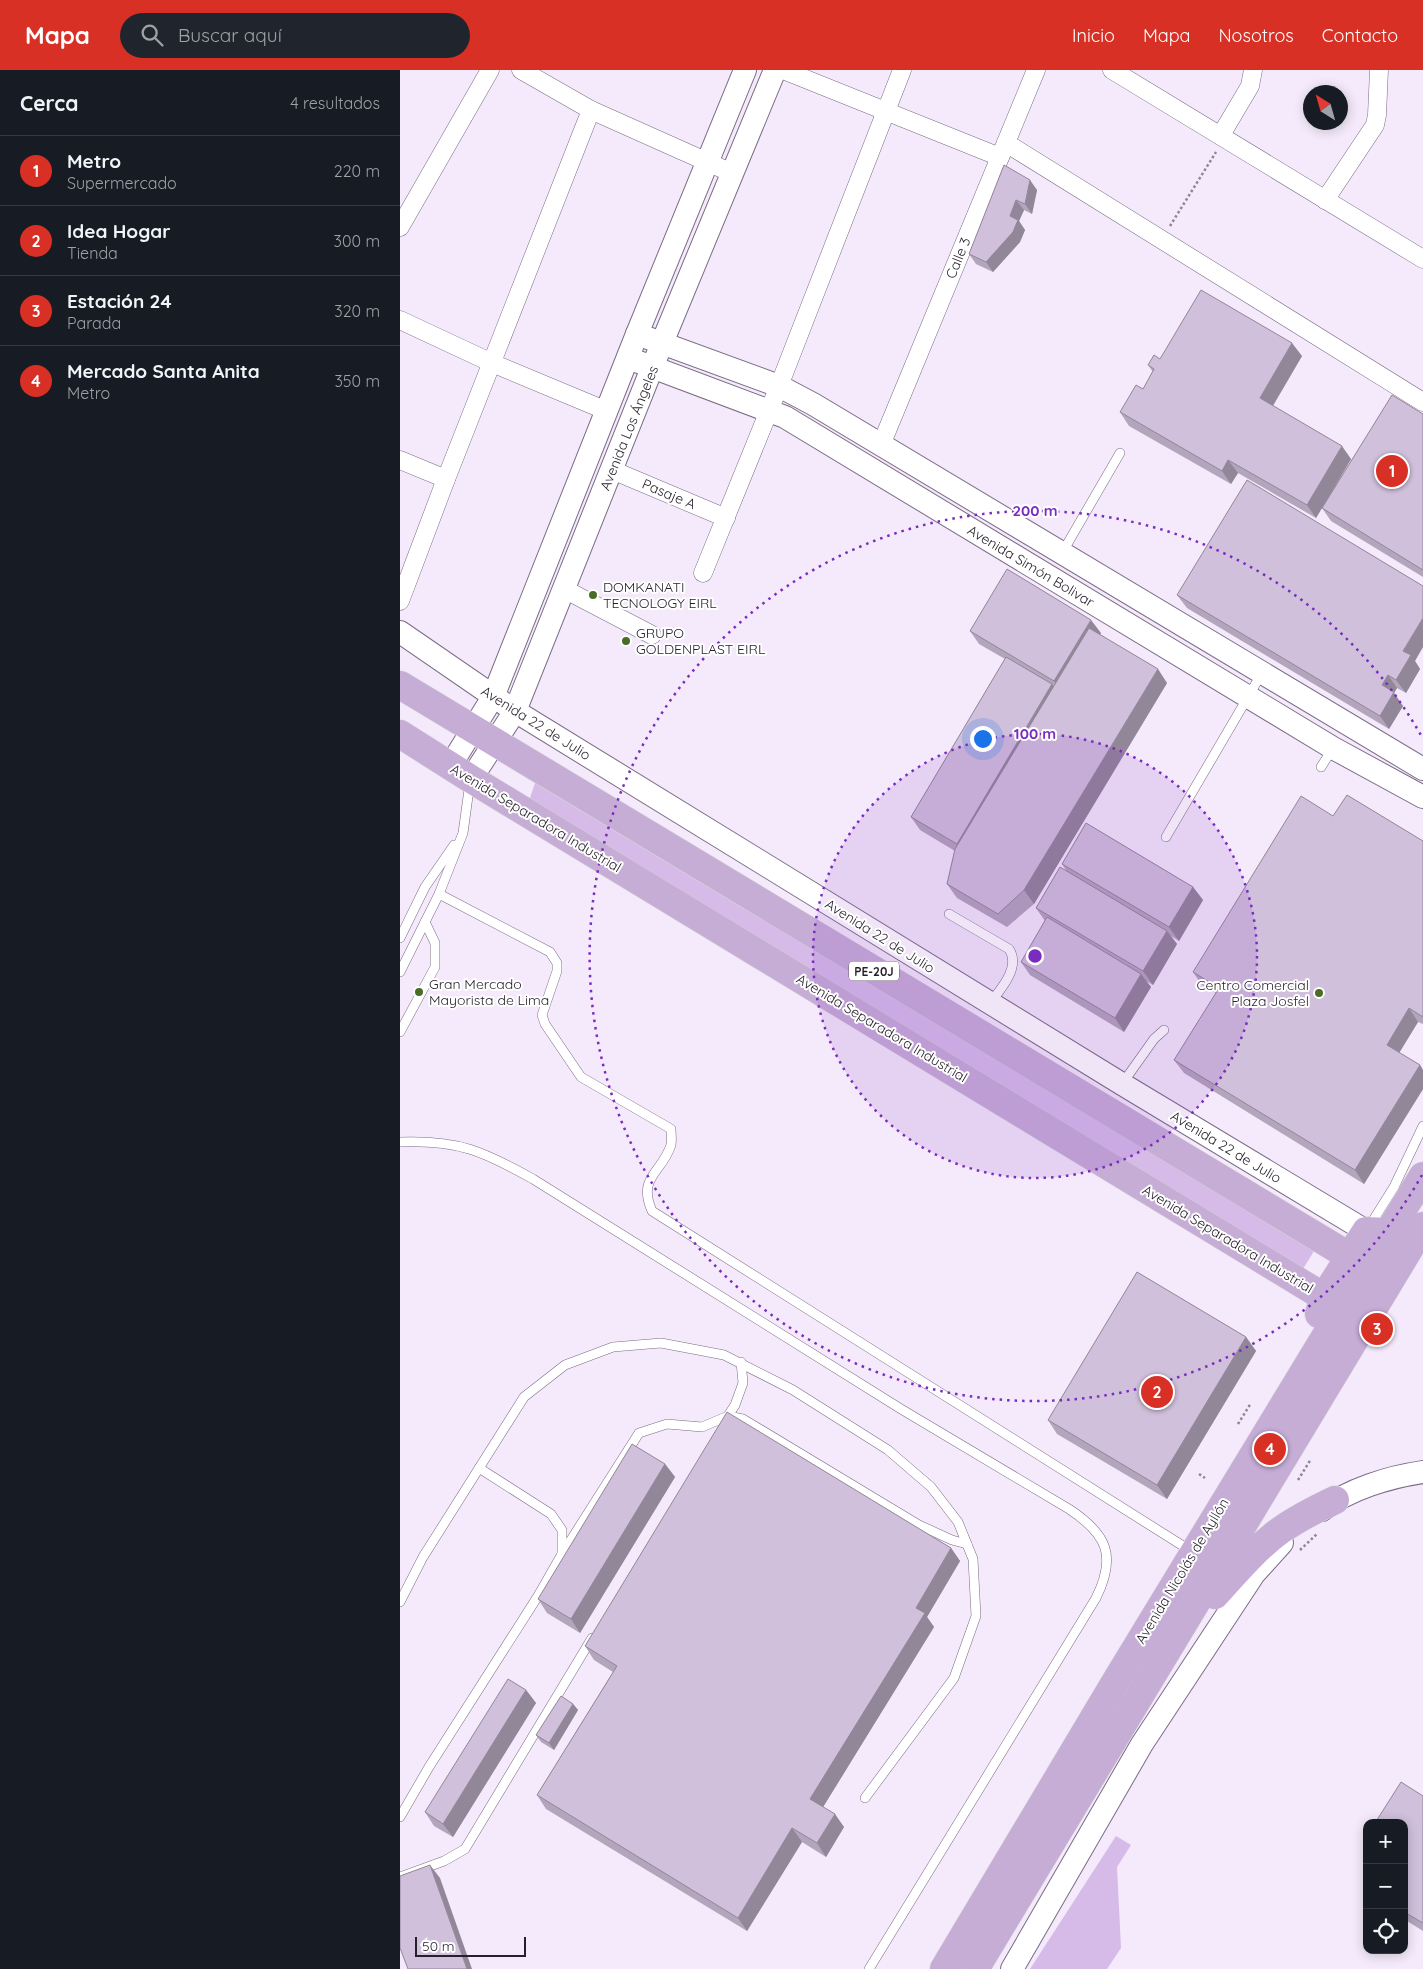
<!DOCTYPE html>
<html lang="es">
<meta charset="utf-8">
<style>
body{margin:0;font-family:Quicksand,sans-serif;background:#20242c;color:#f1f3f6}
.controls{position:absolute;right:15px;bottom:15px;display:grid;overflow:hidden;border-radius:10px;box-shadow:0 2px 12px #0003}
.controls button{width:45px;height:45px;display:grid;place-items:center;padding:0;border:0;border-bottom:1px solid #363941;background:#171b24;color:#f1f3f6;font:25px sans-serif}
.compass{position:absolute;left:903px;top:15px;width:45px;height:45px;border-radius:50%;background:#171b24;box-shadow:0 2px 12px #0003;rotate:323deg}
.scale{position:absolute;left:15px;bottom:12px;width:111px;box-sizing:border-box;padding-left:5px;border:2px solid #251f29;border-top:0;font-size:14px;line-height:18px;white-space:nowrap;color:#251f29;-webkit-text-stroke:4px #fff;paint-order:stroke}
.you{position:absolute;left:582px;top:668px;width:18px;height:18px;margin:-12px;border:4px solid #fff;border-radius:50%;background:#1a73e8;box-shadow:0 0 0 8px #1a73e833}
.badge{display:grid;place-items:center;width:32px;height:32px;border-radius:50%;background:#d93025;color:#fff;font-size:16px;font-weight:700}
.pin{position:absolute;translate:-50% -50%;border:2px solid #fff;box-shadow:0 1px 5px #0006}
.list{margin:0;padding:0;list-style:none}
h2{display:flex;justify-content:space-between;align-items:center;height:65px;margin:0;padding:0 20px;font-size:21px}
h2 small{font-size:16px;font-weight:400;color:#9ea1a6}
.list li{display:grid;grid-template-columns:32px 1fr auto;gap:15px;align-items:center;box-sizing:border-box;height:70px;padding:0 20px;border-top:1px solid #363941}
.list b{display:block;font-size:19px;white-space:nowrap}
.list p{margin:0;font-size:16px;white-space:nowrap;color:#9ea1a6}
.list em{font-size:16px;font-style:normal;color:#9ea1a6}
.icon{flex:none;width:28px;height:28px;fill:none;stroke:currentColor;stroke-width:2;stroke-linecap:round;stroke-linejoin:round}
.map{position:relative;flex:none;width:1023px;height:1899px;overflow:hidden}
header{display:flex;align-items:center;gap:30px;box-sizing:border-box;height:70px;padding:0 25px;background:#d93025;color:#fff}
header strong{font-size:24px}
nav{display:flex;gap:28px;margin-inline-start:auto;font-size:18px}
.search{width:350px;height:45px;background:#20242c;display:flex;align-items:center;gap:12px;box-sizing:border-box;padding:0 18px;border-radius:28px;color:#9ea1a6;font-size:19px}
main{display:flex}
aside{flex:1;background:#171b24}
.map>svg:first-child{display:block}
.green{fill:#d6bbe8}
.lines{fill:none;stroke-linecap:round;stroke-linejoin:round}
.service-casing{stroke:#7b6c85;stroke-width:10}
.minor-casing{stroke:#7b6c85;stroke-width:19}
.tertiary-casing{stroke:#7b6c85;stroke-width:24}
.primary-casing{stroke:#d3d2d4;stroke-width:29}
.path{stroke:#8f8694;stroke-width:2.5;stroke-dasharray:2.5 2.5;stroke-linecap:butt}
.service{stroke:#fff;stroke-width:9}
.minor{stroke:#fff;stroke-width:18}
.tertiary{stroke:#fff;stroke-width:22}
.primary{stroke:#c6add6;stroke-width:28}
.wall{fill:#b3a5bc}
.shaded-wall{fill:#928699}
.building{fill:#d0c0db;stroke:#928699}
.ring{fill:none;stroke:#7b2cbf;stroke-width:2.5;stroke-dasharray:2.5 5}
.poi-dot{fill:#4a6d26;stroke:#fff;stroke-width:2}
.labels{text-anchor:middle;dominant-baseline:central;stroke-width:4;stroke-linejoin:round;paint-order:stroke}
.shield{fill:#fff;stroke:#666269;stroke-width:1}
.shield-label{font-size:12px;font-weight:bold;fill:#251f29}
.street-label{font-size:14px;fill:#251f29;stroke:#fff}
.poi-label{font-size:14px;fill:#251f29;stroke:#fff;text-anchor:start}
.centre{fill:#7b2cbf;stroke:#fff;stroke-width:2.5}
.ring-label{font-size:15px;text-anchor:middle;font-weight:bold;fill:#7b2cbf;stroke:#fff;stroke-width:4;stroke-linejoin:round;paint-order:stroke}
</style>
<header>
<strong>Mapa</strong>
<div class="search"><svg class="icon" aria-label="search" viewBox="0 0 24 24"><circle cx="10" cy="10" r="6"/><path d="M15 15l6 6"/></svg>Buscar aquí</div>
<nav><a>Inicio</a><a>Mapa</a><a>Nosotros</a><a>Contacto</a></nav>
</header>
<main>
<aside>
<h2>Cerca<small>4 resultados</small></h2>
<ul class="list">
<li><span class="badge">1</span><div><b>Metro</b><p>Supermercado</p></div><em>220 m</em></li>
<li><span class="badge">2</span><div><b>Idea Hogar</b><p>Tienda</p></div><em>300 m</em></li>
<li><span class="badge">3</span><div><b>Estación 24</b><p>Parada</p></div><em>320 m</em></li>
<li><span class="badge">4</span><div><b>Mercado Santa Anita</b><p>Metro</p></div><em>350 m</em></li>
</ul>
</aside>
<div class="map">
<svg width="1023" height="1899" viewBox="0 0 1023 1899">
<rect width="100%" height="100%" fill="#f4eafb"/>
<!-- green -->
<g class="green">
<polygon points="135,713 914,1181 903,1199 128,734"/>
<polygon points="716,1766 731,1775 717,1797 721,1878 707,1899 630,1899"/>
</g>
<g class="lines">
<!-- service casing -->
<g class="service-casing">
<g id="service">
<polyline points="662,483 720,383"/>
<polyline points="921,697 933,678"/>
<polyline points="766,767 862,603"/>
<path d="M39,824L150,882L157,893V901L142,945L145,954L181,1007L271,1059C271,1064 272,1070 271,1075C262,1103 237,1107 252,1141L791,1481"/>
<path d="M549,844L609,879C621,897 601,919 590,933"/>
<polyline points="0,868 25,817 54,775"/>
<polyline points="0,902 39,824 63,763 70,712"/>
<polyline points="0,962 35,897 35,873 25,852"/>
<polyline points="722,1014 754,969 764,960"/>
<path d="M0,1072C59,1070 83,1081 133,1109L501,1339L669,1439C707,1464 717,1486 696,1528L469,1899"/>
<polyline points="969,1157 994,1117 1023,1056"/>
<polyline points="324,1352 335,1335 343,1313 341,1292"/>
<polyline points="162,1484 239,1363 267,1354 302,1357 328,1346 343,1349 519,1455 552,1470 567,1474"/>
<polyline points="0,1532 23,1487 124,1327 165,1295 213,1277 261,1273 324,1285 393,1320 488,1380 531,1417 558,1452 573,1489 576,1546 554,1608 465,1728"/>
<polyline points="0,1747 29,1697 138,1526 162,1484 162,1460 151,1444 79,1398"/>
<polyline points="0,1807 44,1791 65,1779 192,1568"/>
</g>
</g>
<!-- minor casing -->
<g class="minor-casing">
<g id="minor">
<polyline points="121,0 191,40 332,103"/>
<polyline points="383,0 600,87"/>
<polyline points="712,0 1023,189"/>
<polyline points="821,65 850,16 853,0"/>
<polyline points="606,73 1023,332"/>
<polyline points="925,130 975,55 977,45 979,0"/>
<polyline points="0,157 90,0"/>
<polyline points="0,250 92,293 207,341"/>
<polyline points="481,375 636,0"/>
<polyline points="0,390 46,409"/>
<polyline points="212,400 326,448"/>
<polyline points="303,503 379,316 502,0"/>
<polyline points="164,519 252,565"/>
<polyline points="0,531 46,409 191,40"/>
</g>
</g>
<!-- tertiary casing -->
<g class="tertiary-casing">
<g id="tertiary">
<polyline points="237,264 379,316 413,334 1023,699"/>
<polyline points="228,288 385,347 933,678 1023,727"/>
<polyline points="0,562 115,641 722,1014 966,1161"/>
<polyline points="50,696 93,627 237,264 345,0"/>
<polyline points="71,709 115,641 262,273 375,0"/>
<path d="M922,1440C949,1419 989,1407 1023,1402"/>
<polyline points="612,1899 742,1674 854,1504 882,1473"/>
</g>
</g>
<!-- primary casing -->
<g class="primary-casing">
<g id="primary">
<polyline points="0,615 949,1186"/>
<polyline points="0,664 71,709 924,1227"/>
<polyline points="919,1244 924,1227 966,1161 988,1162"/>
<path d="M815,1525C836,1502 856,1478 881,1460C898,1448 916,1439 935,1430"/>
<polyline points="544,1899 716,1611 1023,1106"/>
<polyline points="575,1899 1023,1156"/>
</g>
</g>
<!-- path -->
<g class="path">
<polyline points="770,156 816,82"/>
<polyline points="838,1354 851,1333"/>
<polyline points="799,1404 805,1408"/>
<polyline points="898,1410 911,1389"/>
<polyline points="900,1480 918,1463"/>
</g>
<!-- service -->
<use href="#service" class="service"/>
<!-- minor -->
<use href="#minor" class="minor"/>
<!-- tertiary -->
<use href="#tertiary" class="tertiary"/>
<!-- primary -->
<use href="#primary" class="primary"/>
</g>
<!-- wall -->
<g class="wall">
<polygon points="604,95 637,120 632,144 624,140 619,151 625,160 620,172 593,202 576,194 569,184"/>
<polygon points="902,286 873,336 951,389 936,415 1023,344 1023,507 931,451 922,438 916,448 838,403 831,414 729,356 720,342 743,319 753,302 748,295 760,289"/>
<polygon points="777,525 1015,591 1020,599 1006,623 997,618 994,623 1003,636 989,659 787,538"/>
<polygon points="570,561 701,563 700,564 767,613 634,834 607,857 557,828 547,814 555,781 520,760 511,747 605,589 579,574"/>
<polygon points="933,746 1023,771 1023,954 1018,952 999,983 1020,995 1023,1000 1023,1019 964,1114 784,1003 774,990 816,923 802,915 793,902"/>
<polygon points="662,794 793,817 803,830 779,871 771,866 777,874 753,915 746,911 751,917 724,962 630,905 621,892 645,851 636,838 667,802"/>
<polygon points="846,1267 856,1281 767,1429 657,1364 648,1350"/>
<polygon points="265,1394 275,1407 180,1563 147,1543 138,1529"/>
<polygon points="551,1478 560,1491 527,1547 534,1557 423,1737 444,1757 426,1787 402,1772 347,1861 146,1739 137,1725 213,1602 194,1590 185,1576"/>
<polygon points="126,1620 136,1633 53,1767 34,1756 25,1742"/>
<polygon points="173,1634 178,1640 154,1680 141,1672 136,1665"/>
<polygon points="1023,1726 1023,1861 1004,1849 1004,1753"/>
</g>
<!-- shaded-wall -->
<g class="shaded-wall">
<polygon points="630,110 637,120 632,144 625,134"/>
<polygon points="616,130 624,140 619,151 625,160 620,172 593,202 586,192 610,146"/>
<polygon points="892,273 902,286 869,342 860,328"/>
<polygon points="942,376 951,389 916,448 907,435"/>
<polygon points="828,390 838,403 831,414 822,401"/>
<polygon points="1023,548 1023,577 1015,591 1020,599 1006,623 996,610 1003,581"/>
<polygon points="691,550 701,563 663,624 654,611"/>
<polygon points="758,599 767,613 634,834 624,820"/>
<polygon points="988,605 997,618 994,623 1003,636 989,659 980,646 982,615"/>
<polygon points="652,614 661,627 566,787 557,774"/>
<polygon points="793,817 803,830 779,871 769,857"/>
<polygon points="767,861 777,874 753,915 743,901"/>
<polygon points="741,904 751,917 724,962 715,948"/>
<polygon points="1009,938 1018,952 996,988 987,975"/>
<polygon points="1020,995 1023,1000 1023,1019 964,1114 955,1100"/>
<polygon points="846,1267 856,1281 767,1429 757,1415"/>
<polygon points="265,1394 275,1407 180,1563 171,1549"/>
<polygon points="551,1478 560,1491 527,1547 534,1557 420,1742 410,1729 516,1538"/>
<polygon points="126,1620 136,1633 53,1767 43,1754"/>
<polygon points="173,1634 178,1640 154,1680 149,1673"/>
<polygon points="435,1744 444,1757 426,1787 417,1773"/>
<polygon points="392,1758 402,1772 347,1861 338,1848"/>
<polygon points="30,1795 40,1808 72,1899 67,1899"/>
</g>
<!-- building -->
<g class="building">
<polygon points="604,95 630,110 625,134 616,130 610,146 618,150 613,162 586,192 569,184"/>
<polygon points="801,220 892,273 860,328 942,376 907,435 828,390 822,401 720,342 736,315 743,319 754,299 748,295 754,285 760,289"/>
<polygon points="992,325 1023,344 1023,500 922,438"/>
<polygon points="847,410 1023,516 1023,548 1003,581 1011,585 996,610 988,605 982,615 994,622 980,646 777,525"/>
<polygon points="607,499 691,550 654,611 570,561"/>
<polygon points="689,558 758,599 624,820 598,844 547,814 555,779"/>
<polygon points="606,587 652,614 557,774 511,747"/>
<polygon points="947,725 1023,771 1023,947 1009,938 987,975 1020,995 955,1100 774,990 819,918 793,902 901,726 933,746"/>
<polygon points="686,753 793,817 769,857 662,794"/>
<polygon points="660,797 767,861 743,901 636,838"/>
<polygon points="647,847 741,904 715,948 621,892"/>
<polygon points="737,1202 846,1267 757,1415 648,1350"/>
<polygon points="327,1342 551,1478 516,1538 525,1543 410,1729 435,1744 417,1773 392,1758 338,1848 137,1725 217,1596 185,1576"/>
<polygon points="232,1374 265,1394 171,1549 138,1529"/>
<polygon points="108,1609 126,1620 43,1754 25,1742"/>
<polygon points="161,1626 173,1634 149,1673 136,1665"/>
<polygon points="1001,1712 1023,1726 1023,1853 1004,1842 1004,1786 1005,1785 1004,1784 1004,1753 975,1753"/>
<polygon points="30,1795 67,1899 8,1899 0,1878 0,1806"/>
</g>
<!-- distance rings -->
<circle cx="635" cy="886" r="222" fill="#7b2cbf" fill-opacity=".12"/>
<g class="ring">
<circle cx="635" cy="886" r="222"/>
<path d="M1022 1105A445 445 0 1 1 1022 667"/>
</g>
<!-- markers -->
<g class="poi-dot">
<circle cx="193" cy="525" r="5"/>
<circle cx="226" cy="571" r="5"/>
<circle cx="19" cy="922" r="5"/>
<circle cx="919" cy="923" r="5"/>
</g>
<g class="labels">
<!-- shield labels -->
<rect class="shield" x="449" y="891.5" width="50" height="19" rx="4"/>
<g class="shield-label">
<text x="474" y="901">PE-20J</text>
</g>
<!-- street labels -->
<g class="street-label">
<text transform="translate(558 188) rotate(-68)">Calle 3</text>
<text transform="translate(229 358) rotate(-68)">Avenida Los Ángeles</text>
<text transform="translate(269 424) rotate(23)">Pasaje A</text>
<text transform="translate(631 496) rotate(31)">Avenida Simón Bolivar</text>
<text transform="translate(136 653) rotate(32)">Avenida 22 de Julio</text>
<text transform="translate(136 748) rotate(31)">Avenida Separadora Industrial</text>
<text transform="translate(480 866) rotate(32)">Avenida 22 de Julio</text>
<text transform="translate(482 958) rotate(31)">Avenida Separadora Industrial</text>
<text transform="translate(826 1077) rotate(31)">Avenida 22 de Julio</text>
<text transform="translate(828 1169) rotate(31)">Avenida Separadora Industrial</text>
<text transform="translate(782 1501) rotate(-59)">Avenida Nicolás de Ayllón</text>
</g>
<!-- poi labels -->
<g class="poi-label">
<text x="203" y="517">DOMKANATI<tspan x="203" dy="16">TECNOLOGY EIRL</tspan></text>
<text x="236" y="563">GRUPO<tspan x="236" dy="16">GOLDENPLAST EIRL</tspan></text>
<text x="29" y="914">Gran Mercado<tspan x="29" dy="16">Mayorista de Lima</tspan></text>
<text x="909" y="915" text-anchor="end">Centro Comercial<tspan x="909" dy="16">Plaza Josfel</tspan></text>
</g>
</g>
<circle cx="635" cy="886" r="8" class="centre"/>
<g class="ring-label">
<text x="635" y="446">200 m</text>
<text x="635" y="669">100 m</text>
</g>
</svg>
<div class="controls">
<button>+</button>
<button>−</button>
<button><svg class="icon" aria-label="locate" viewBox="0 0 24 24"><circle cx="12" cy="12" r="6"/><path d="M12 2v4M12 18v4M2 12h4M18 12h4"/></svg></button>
</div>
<svg class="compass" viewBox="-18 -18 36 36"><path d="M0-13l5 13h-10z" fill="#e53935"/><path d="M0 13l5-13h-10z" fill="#9ea1a6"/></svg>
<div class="scale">50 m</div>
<div class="you"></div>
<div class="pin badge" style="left:992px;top:401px">1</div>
<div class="pin badge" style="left:757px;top:1322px">2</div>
<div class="pin badge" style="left:977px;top:1259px">3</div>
<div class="pin badge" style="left:870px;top:1379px">4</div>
</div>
</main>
